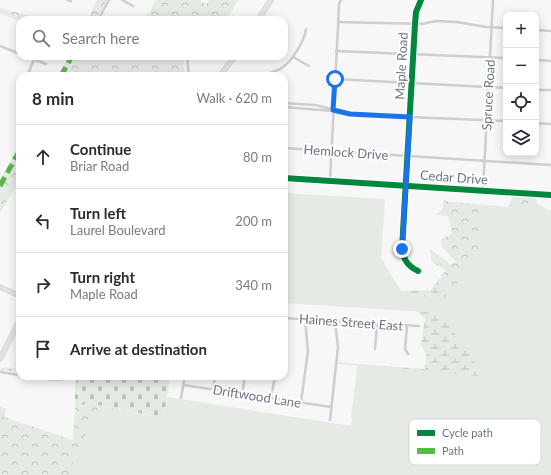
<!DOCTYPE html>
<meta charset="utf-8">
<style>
body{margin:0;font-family:Lato,sans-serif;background:#f2f2f3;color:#2b2b33}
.controls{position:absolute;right:12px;top:12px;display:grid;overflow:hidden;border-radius:8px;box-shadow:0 2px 10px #0003}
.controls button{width:36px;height:36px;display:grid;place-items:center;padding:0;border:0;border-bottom:1px solid #e1e1e2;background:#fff;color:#2b2b33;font:20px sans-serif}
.stop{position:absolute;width:12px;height:12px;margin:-9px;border:3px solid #1a73e8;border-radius:50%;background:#fff}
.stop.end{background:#1a73e8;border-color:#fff;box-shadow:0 1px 4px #0008}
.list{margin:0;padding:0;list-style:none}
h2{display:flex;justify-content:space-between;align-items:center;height:52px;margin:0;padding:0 16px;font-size:17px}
h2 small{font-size:13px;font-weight:400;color:#7c7c81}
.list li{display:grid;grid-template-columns:26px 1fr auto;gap:12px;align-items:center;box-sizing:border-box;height:64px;padding:0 16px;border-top:1px solid #e1e1e2}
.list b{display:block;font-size:15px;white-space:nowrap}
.list p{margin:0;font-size:13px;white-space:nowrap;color:#7c7c81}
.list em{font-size:13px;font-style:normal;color:#7c7c81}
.icon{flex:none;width:22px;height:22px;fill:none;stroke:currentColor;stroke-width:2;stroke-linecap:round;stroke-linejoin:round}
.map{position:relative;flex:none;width:551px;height:475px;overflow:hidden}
.search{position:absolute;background:#fff;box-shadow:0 2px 10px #0003;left:16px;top:16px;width:272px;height:44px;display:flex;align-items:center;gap:10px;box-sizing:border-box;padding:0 14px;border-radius:12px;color:#7c7c81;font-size:15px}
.panel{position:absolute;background:#fff;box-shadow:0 2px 10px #0003;left:16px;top:72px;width:272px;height:308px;border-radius:12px}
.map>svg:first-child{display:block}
.grass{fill:url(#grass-dots)}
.forest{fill:url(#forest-crowns)}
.wetland{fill:url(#wetland-marsh)}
.cemetery{fill:url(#cemetery-stones)}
.park{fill:#e6eae5}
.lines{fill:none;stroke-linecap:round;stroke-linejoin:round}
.secondary-casing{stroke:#d3d4d5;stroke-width:5.5}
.highway-casing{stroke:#d3d3d4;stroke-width:6}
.street{stroke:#cdced0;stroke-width:2.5}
.secondary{stroke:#e1e2e3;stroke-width:3.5}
.highway{stroke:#e1e2e3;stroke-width:4.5}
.quiet{stroke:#58b947;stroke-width:5;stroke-dasharray:10 5;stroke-linecap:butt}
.cycleway-casing{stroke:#fff;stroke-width:8}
.cycleway{stroke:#00873e;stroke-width:6}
.route{stroke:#1a73e8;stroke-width:5}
.labels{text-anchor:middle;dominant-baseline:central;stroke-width:4;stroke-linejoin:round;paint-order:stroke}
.street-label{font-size:13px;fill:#6a7684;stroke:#fff}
.key{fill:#fff;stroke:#d2d6da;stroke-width:1}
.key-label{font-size:11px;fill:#6a7684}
</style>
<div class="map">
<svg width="551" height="475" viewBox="0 0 551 475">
<defs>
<pattern id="grass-dots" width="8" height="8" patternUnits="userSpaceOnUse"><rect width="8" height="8" fill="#e6eae5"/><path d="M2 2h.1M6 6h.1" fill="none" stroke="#bec2bf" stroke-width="1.8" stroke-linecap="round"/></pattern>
<pattern id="forest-crowns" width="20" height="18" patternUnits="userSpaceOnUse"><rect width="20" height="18" fill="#e6eae5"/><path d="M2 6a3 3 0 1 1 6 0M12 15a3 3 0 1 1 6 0" fill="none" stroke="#bec2bf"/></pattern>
<pattern id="wetland-marsh" width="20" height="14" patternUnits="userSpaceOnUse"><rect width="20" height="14" fill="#e6eae5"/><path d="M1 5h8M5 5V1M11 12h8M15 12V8" fill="none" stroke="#bec2bf"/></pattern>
<pattern id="cemetery-stones" width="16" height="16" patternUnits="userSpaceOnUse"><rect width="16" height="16" fill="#e6eae5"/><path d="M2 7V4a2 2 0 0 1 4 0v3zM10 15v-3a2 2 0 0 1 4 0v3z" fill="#bec2bf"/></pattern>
</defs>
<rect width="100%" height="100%" fill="#f7f7f7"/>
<!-- grass -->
<polygon class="grass" points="4,367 20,368 20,372 1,370"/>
<!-- forest -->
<g class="forest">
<polygon points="97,0 107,0 97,18 124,20 87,20"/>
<polygon points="155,0 200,0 206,5 209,0 238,0 227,20 141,20 150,12"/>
<polygon points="0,8 46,20 20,20 20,21 0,14"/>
<polygon points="69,56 183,56 185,76 58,76"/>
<polygon points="20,144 20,180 0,213 0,180"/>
<polygon points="514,193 534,195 538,204 551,212 481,288 433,287 446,270 432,262 429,248 450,264 456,262 442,247 441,240 452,233 448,216 435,215 442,210 444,201 508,207"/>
<polygon points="87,403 145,415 152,475 0,475 0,406 6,409 4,417 73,440 75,408"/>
</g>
<!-- wetland -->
<polygon class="wetland" points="382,259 399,291 431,290 433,287 481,288 534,346 381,465 351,417 358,364 425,369 426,353 421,345 425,319 417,311 378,299 381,260"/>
<!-- cemetery -->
<polygon class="cemetery" points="78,376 170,376 164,418 87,403 75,408 75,385"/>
<!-- park -->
<polygon class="park" points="284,193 385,199 381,261 404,295 447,298 480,247 483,206 551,210 551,475 67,475 99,407 164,418 167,397 351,426 357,366 339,364 339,362 485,377 440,313 284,303"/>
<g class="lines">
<!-- secondary casing -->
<g class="secondary-casing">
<polyline id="secondary" points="0,287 20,296"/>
</g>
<!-- highway casing -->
<g class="highway-casing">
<g id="highway">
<polyline points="258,20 271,0"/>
<polyline points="220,76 235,56"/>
<polyline points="0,359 20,320"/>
</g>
</g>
<!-- street -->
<g class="street">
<polyline points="68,0 71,1"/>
<polyline points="122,0 133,6"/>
<polyline points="98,20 109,0"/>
<polyline points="338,22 422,24 436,21 457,22 486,27 506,28"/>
<polyline points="536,30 551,31"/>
<polyline points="0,46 20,54"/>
<polyline points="336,51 506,58"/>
<polyline points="25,56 46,64"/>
<polyline points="187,56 189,76"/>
<polyline points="293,57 309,66"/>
<polyline points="536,60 551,61"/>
<polyline points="27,76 34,60"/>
<path d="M263,76C269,72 277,72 283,67C292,61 305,40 306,29"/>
<polyline points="335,79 506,88"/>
<polyline points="536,90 551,90"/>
<polyline points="284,103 315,105 331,109"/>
<polyline points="284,107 333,111 361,115 506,121"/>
<polyline points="536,123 551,124"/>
<polyline points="284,148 551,165"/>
<polyline points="284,178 551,195"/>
<polyline points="330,180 338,28 339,4 341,0"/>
<polyline points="483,190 493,0"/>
<path d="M418,271C409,267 403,259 402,249L415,24L416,12L421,0"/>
<polyline points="284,318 419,326"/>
<polyline points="407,326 405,349 408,354"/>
<polyline points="375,349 377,324"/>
<polyline points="0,372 20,375"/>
<path d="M29,376C43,378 60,383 73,376"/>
<polyline points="183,385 331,407"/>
<polyline points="213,389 215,376"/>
<polyline points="242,394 245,376"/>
<polyline points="181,398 185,376"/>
<polyline points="271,398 275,376"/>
<polyline points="301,402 308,351 305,319"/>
<polyline points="330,420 338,347 335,321"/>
</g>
<!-- secondary -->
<use href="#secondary" class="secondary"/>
<!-- highway -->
<use href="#highway" class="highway"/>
<!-- quiet -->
<g class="quiet">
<polyline points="61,76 72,56"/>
<polyline points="0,186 20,150"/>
</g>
<!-- cycleway casing -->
<g class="cycleway-casing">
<g id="cycleway">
<polyline points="284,178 551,195"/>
<path d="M418,271C409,267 403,259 402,249L415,24L416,12L421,0"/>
</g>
</g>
<!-- cycleway -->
<use href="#cycleway" class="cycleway"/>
</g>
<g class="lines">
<!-- route -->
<polyline class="route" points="335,79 333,110 350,114 410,117 402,249"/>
</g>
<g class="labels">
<!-- street labels -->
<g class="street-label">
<text transform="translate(401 66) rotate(-87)">Maple Road</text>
<text transform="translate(488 95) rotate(-87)">Spruce Road</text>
<text transform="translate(346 152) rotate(4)">Hemlock Drive</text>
<text transform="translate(454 177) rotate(4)">Cedar Drive</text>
<text transform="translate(351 322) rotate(4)">Haines Street East</text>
<text transform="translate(257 396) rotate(9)">Driftwood Lane</text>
</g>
</g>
<!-- legend -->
<rect x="409" y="419" width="132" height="46" rx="6" class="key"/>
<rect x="417" y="430" width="18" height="6" fill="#00873e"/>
<rect x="417" y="448" width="18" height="6" fill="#58b947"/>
<g class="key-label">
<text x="442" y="437">Cycle path</text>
<text x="442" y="455">Path</text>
</g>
</svg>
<div class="controls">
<button>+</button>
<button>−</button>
<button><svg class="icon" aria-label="locate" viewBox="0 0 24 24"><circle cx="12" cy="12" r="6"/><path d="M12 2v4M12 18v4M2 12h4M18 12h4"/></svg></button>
<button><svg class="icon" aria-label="layers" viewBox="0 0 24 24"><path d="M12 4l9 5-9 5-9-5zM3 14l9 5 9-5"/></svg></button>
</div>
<div class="stop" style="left:335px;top:79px"></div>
<div class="stop end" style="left:402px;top:249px"></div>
<div class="search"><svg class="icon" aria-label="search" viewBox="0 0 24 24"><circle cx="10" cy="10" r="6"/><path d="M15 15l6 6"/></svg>Search here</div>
<section class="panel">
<h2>8 min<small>Walk · 620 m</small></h2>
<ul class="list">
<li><svg class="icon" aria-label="ahead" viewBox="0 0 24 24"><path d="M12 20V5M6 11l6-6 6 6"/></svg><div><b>Continue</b><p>Briar Road</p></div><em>80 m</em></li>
<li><svg class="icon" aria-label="left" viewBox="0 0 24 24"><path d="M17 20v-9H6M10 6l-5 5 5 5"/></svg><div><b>Turn left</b><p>Laurel Boulevard</p></div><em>200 m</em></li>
<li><svg class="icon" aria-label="right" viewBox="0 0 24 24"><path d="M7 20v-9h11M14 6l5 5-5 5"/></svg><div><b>Turn right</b><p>Maple Road</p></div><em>340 m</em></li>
<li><svg class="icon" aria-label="arrive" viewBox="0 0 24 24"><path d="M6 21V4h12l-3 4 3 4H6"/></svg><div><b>Arrive at destination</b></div></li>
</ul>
</section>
</div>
